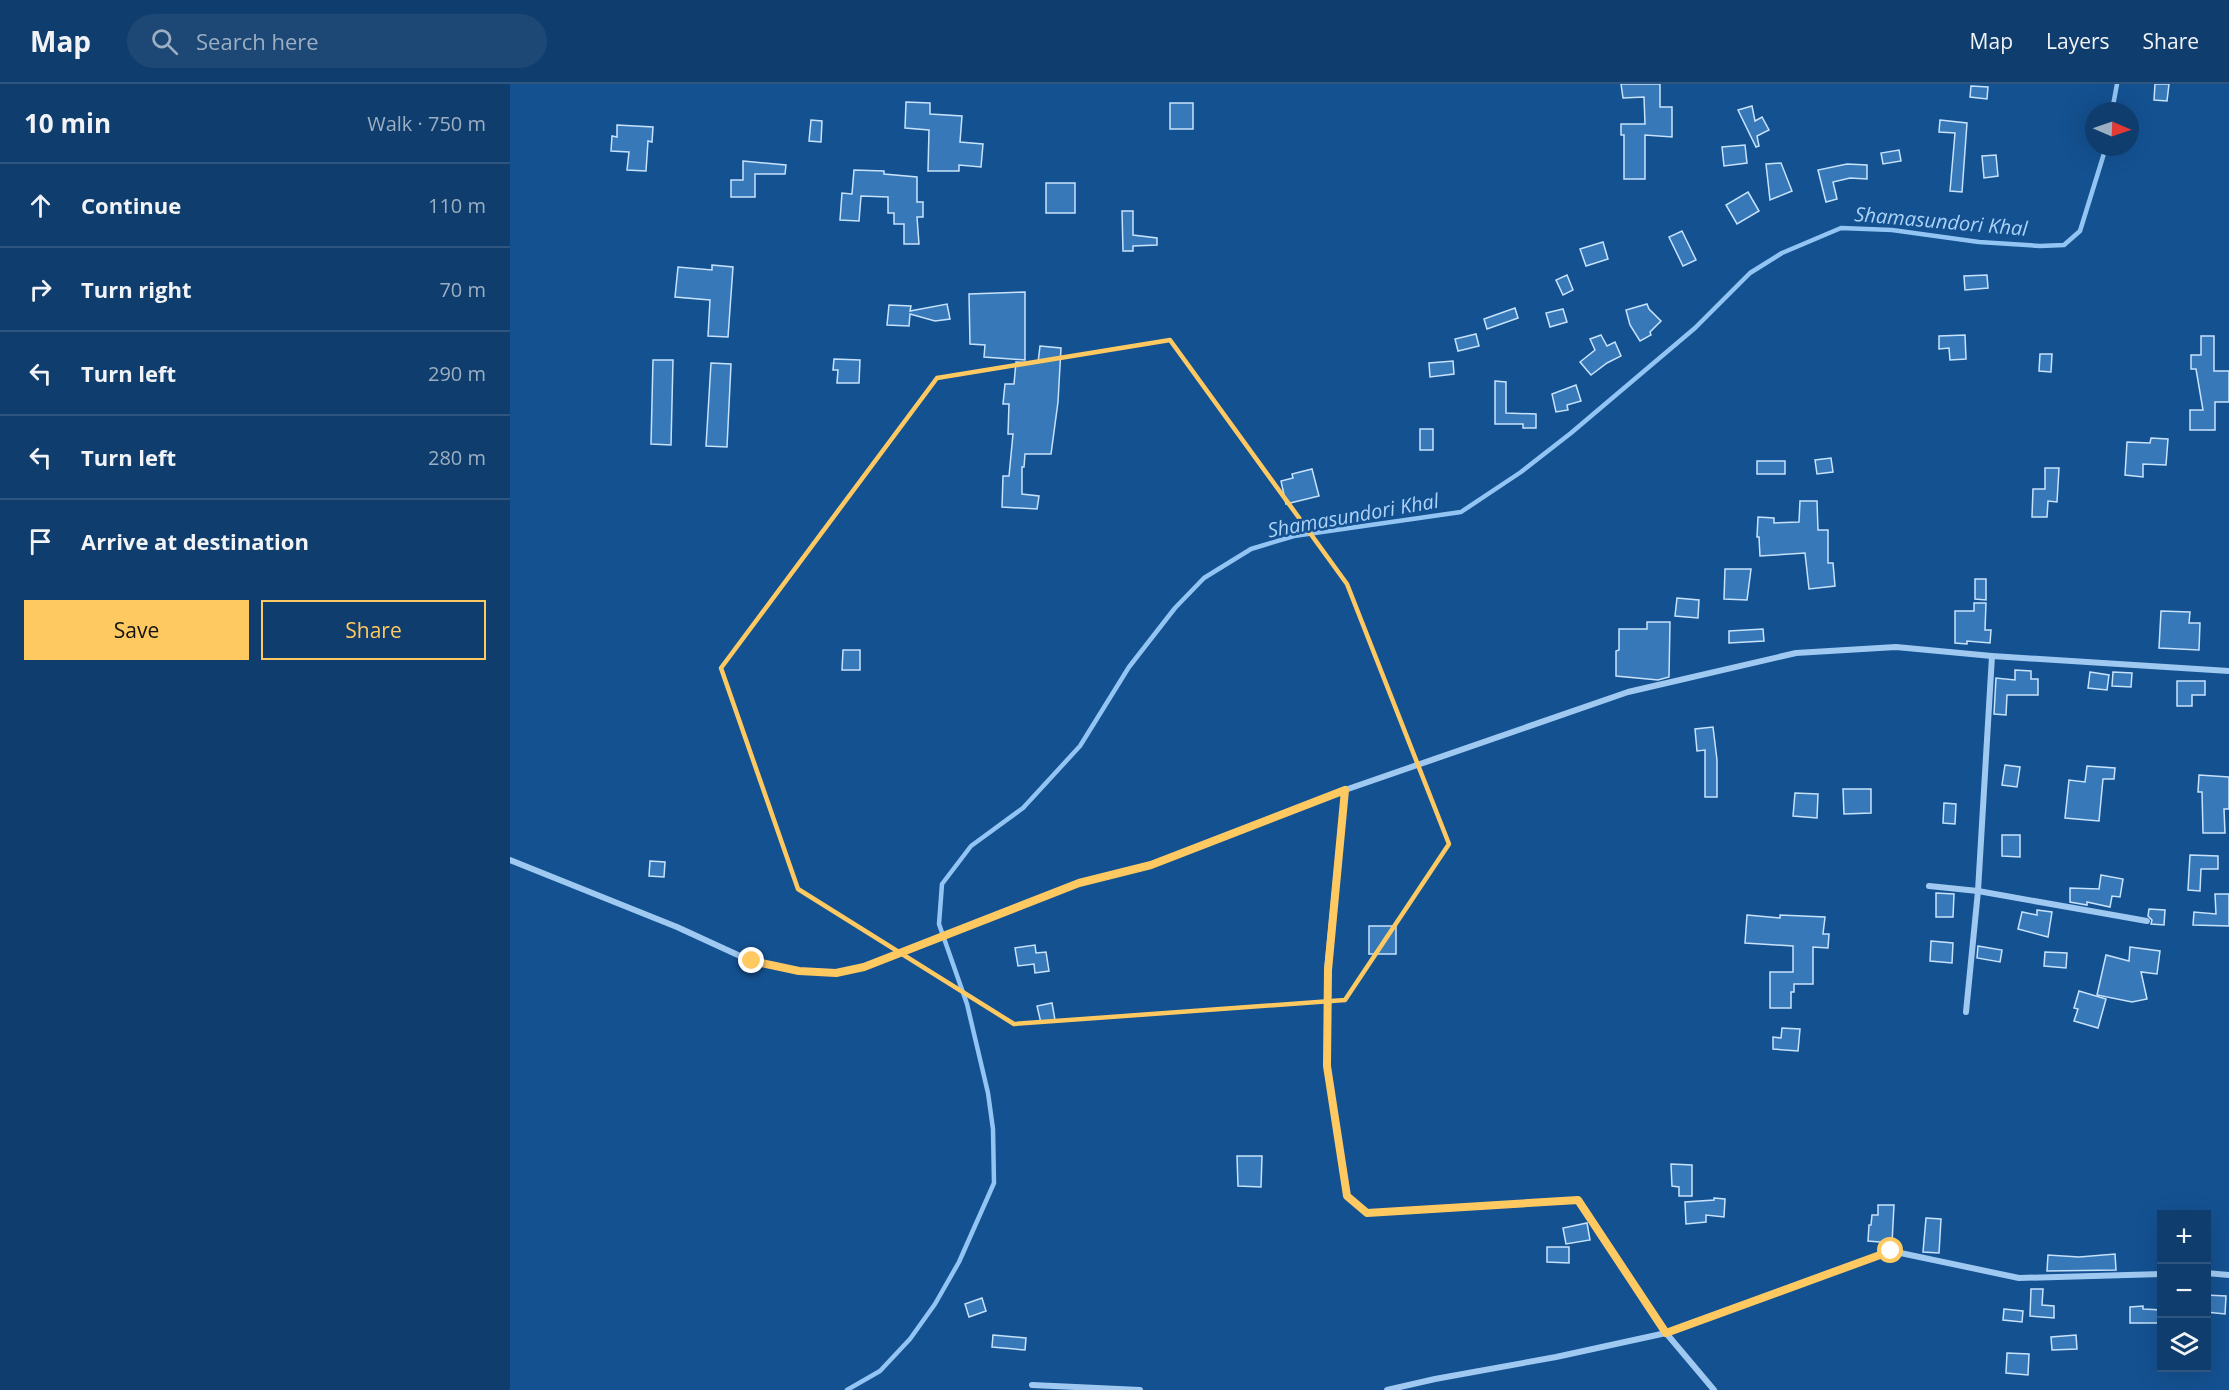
<!DOCTYPE html>
<meta charset="utf-8">
<style>
body{margin:0;font-family:"Open Sans",sans-serif;background:#1d4875;color:#f1f3f6}
.controls{position:absolute;right:18px;bottom:18px;display:grid;overflow:hidden;border-radius:0px;box-shadow:0 6px 24px #0002}
.controls button{width:54px;height:54px;display:grid;place-items:center;padding:0;border:0;border-bottom:2px solid #2f5680;background:#0f3d6d;color:#f1f3f6;font:30px sans-serif}
.compass{position:absolute;left:1575px;top:18px;width:54px;height:54px;border-radius:50%;background:#0f3d6d;box-shadow:0 6px 24px #0002;rotate:92deg}
.stop{position:absolute;width:18px;height:18px;margin:-14px;border:4px solid #ffc961;border-radius:50%;background:#fff}
.stop.end{background:#ffc961;border-color:#fff;box-shadow:0 2px 6px #0008}
.list{margin:0;padding:0;list-style:none}
h2{display:flex;justify-content:space-between;align-items:center;height:78px;margin:0;padding:0 24px;font-size:26px}
h2 small{font-size:20px;font-weight:400;color:#9baec2}
.list li{display:grid;grid-template-columns:39px 1fr auto;gap:18px;align-items:center;box-sizing:border-box;height:84px;padding:0 24px;border-top:2px solid #2f5680}
.list b{display:block;font-size:22px;white-space:nowrap}
.list em{font-size:20px;font-style:normal;color:#9baec2}
.actions{display:flex;gap:12px;padding:18px 24px}
.actions a{flex:1;padding:14px 0;border:2px solid #ffc961;border-radius:0px;text-align:center;font-size:21px;color:#ffc961}
.actions .main{background:#ffc961;color:#111}
.icon{flex:none;width:33px;height:33px;fill:none;stroke:currentColor;stroke-width:2;stroke-linecap:round;stroke-linejoin:round}
.map{position:relative;flex:none;width:1719px;height:1306px;overflow:hidden}
header{display:flex;align-items:center;gap:36px;box-sizing:border-box;height:84px;padding:0 30px;background:#0f3d6d;border-bottom:2px solid #2f5680}
header strong{font-size:28px}
nav{display:flex;gap:33px;margin-inline-start:auto;font-size:21px}
.search{width:420px;height:54px;background:#1d4875;display:flex;align-items:center;gap:15px;box-sizing:border-box;padding:0 21px;border-radius:33px;color:#9baec2;font-size:22px}
main{display:flex}
aside{flex:1;background:#0f3d6d}
.map>svg:first-child{display:block}
.lines{fill:none;stroke-linecap:round;stroke-linejoin:round}
.stream{stroke:#92c5f4;stroke-width:4.5}
.building{fill:#3778b8;stroke:#c7e2fc;stroke-width:1.5}
.street{stroke:#a0c9f1;stroke-width:6}
.route{stroke:#ffc961;stroke-width:8}
.marked{fill:none;stroke:#ffc961;stroke-width:4.5;stroke-linejoin:round}
.labels{text-anchor:middle;dominant-baseline:central;stroke-width:5;stroke-linejoin:round;paint-order:stroke}
.water-label{font-size:20px;font-style:italic;fill:#acd3f8;stroke:#145191}
</style>
<header>
<strong>Map</strong>
<div class="search"><svg class="icon" aria-label="search" viewBox="0 0 24 24"><circle cx="10" cy="10" r="6"/><path d="M15 15l6 6"/></svg>Search here</div>
<nav><a>Map</a><a>Layers</a><a>Share</a></nav>
</header>
<main>
<aside>
<h2>10 min<small>Walk · 750 m</small></h2>
<ul class="list">
<li><svg class="icon" aria-label="ahead" viewBox="0 0 24 24"><path d="M12 20V5M6 11l6-6 6 6"/></svg><div><b>Continue</b></div><em>110 m</em></li>
<li><svg class="icon" aria-label="right" viewBox="0 0 24 24"><path d="M7 20v-9h11M14 6l5 5-5 5"/></svg><div><b>Turn right</b></div><em>70 m</em></li>
<li><svg class="icon" aria-label="left" viewBox="0 0 24 24"><path d="M17 20v-9H6M10 6l-5 5 5 5"/></svg><div><b>Turn left</b></div><em>290 m</em></li>
<li><svg class="icon" aria-label="left" viewBox="0 0 24 24"><path d="M17 20v-9H6M10 6l-5 5 5 5"/></svg><div><b>Turn left</b></div><em>280 m</em></li>
<li><svg class="icon" aria-label="arrive" viewBox="0 0 24 24"><path d="M6 21V4h12l-3 4 3 4H6"/></svg><div><b>Arrive at destination</b></div></li>
</ul>
<div class="actions"><a class="main">Save</a><a>Share</a></div>
</aside>
<div class="map">
<svg width="1719" height="1306" viewBox="0 0 1719 1306">
<rect width="100%" height="100%" fill="#145191"/>
<g class="lines">
<!-- stream -->
<g class="stream">
<polyline points="1602,27 1607,0"/>
<polyline points="337,1306 370,1287 400,1255 425,1220 449,1178 484,1099 483,1045 478,1009 457,920 429,840 432,800 461,762 513,724 570,662 619,583 665,524 694,494 741,465 784,452 951,428 1011,388 1061,349 1185,244 1240,189 1272,169 1331,144 1382,146 1469,158 1530,162 1554,161 1570,147 1596,63"/>
</g>
</g>
<!-- building -->
<g class="building">
<polygon points="1111,0 1150,0 1150,23 1162,23 1162,53 1135,51 1135,95 1114,95 1114,51 1111,51 1111,40 1135,40 1134,13 1113,14"/>
<polygon points="1645,0 1659,0 1657,17 1644,16"/>
<polygon points="1461,2 1478,3 1477,15 1460,13"/>
<polygon points="396,18 420,19 420,30 452,32 450,58 473,60 471,83 449,81 449,87 418,87 419,46 395,44"/>
<rect x="660" y="19" width="23" height="26"/>
<polygon points="1242,22 1245,37 1252,33 1259,46 1247,52 1249,62 1246,63 1228,26"/>
<polygon points="301,36 312,37 311,58 299,57"/>
<polygon points="1430,36 1457,39 1452,108 1440,107 1445,49 1429,48"/>
<polygon points="107,41 143,43 142,58 138,57 136,87 117,86 119,68 101,67 102,52 107,53"/>
<polygon points="1235,61 1237,79 1214,82 1212,63"/>
<polygon points="1389,66 1391,77 1373,80 1371,69"/>
<polygon points="1486,71 1488,92 1474,94 1472,72"/>
<polygon points="233,77 276,81 275,90 245,90 245,113 221,113 221,96 233,96"/>
<polygon points="1271,79 1282,107 1260,116 1256,80"/>
<polygon points="1337,80 1357,81 1357,95 1340,94 1323,98 1327,115 1316,118 1308,86"/>
<polygon points="344,86 374,87 374,90 407,93 407,118 413,118 413,133 407,133 409,160 394,160 394,140 384,140 384,129 378,129 378,113 351,112 349,137 330,136 332,109 342,110"/>
<rect x="536" y="99" width="29" height="30"/>
<polygon points="1238,108 1249,127 1227,140 1216,121"/>
<polygon points="612,127 623,127 623,151 647,154 647,161 623,162 623,167 613,167"/>
<polygon points="1172,147 1186,176 1173,182 1159,153"/>
<polygon points="1093,158 1098,175 1076,182 1070,165"/>
<polygon points="202,181 223,183 218,253 198,252 200,216 165,213 168,183 202,186"/>
<polygon points="1057,191 1063,206 1053,211 1046,196"/>
<polygon points="1477,191 1478,204 1455,206 1454,192"/>
<polygon points="515,208 515,276 474,273 475,261 460,260 459,210"/>
<polygon points="437,220 440,235 425,237 400,230 399,242 377,241 379,221 401,222 400,227"/>
<polygon points="1137,220 1139,225 1151,237 1140,248 1141,251 1130,257 1120,241 1116,226"/>
<polygon points="1005,224 1008,234 977,245 974,235"/>
<polygon points="1053,225 1057,238 1040,243 1036,229"/>
<polygon points="966,250 969,262 948,267 945,255"/>
<polygon points="1091,251 1097,262 1105,258 1111,272 1097,279 1081,291 1070,278 1085,266 1080,255"/>
<polygon points="1455,251 1456,275 1440,276 1439,264 1429,265 1429,252"/>
<polygon points="1691,252 1704,252 1704,287 1719,287 1719,318 1705,318 1705,346 1680,346 1680,326 1693,326 1686,285 1681,285 1681,271 1691,271"/>
<polygon points="530,262 551,264 548,318 541,370 515,370 514,383 512,383 512,410 529,412 527,425 492,423 493,392 499,392 503,350 498,350 499,320 493,320 495,300 504,300 506,278 528,279"/>
<polygon points="1530,270 1542,270 1541,288 1529,287"/>
<polygon points="324,275 350,276 349,299 327,299 328,286 323,286"/>
<polygon points="143,276 163,276 161,361 141,360"/>
<polygon points="943,277 944,290 920,293 919,279"/>
<polygon points="201,279 221,280 217,363 196,362"/>
<polygon points="985,297 996,298 996,329 1026,330 1026,344 1013,344 1013,340 985,340"/>
<polygon points="1066,301 1071,317 1057,321 1058,326 1046,328 1042,310"/>
<rect x="910" y="345" width="13" height="21"/>
<polygon points="1641,354 1658,355 1656,381 1633,380 1633,393 1615,391 1617,358 1640,359"/>
<polygon points="1321,374 1323,388 1307,390 1305,376"/>
<rect x="1247" y="377" width="28" height="13"/>
<polygon points="1535,384 1549,384 1547,418 1538,417 1537,433 1522,433 1523,405 1535,405"/>
<polygon points="802,385 809,412 776,420 771,397 783,394 782,390"/>
<polygon points="1290,417 1307,417 1308,446 1318,446 1318,479 1323,479 1325,502 1299,505 1295,469 1250,472 1249,453 1247,453 1248,433 1264,434 1264,439 1289,438"/>
<polygon points="1215,485 1241,485 1237,516 1214,515"/>
<polygon points="1465,495 1476,495 1476,516 1465,515"/>
<polygon points="1167,514 1189,516 1188,534 1165,532"/>
<polygon points="1464,519 1476,519 1475,546 1481,546 1480,559 1457,557 1457,560 1445,559 1445,527 1464,527"/>
<polygon points="1651,527 1680,528 1679,539 1690,539 1689,566 1649,564"/>
<polygon points="1137,538 1160,538 1159,593 1148,596 1106,592 1106,567 1109,566 1109,545 1137,545"/>
<polygon points="1253,545 1254,557 1219,559 1219,547"/>
<polygon points="333,566 350,566 350,586 332,586"/>
<polygon points="1505,586 1521,587 1521,595 1528,595 1528,611 1497,611 1496,631 1484,630 1486,594 1505,596"/>
<polygon points="1580,588 1599,591 1597,606 1578,604"/>
<polygon points="1603,588 1622,589 1621,603 1602,602"/>
<polygon points="1667,597 1695,597 1695,611 1682,611 1682,622 1667,622"/>
<polygon points="1203,643 1207,676 1207,713 1195,713 1195,666 1187,667 1185,645"/>
<polygon points="1495,681 1510,683 1507,703 1492,701"/>
<polygon points="1577,682 1605,684 1604,695 1593,695 1589,737 1555,734 1559,696 1575,698"/>
<polygon points="1689,691 1719,693 1719,725 1714,725 1715,749 1693,749 1692,708 1688,708"/>
<polygon points="1333,705 1361,705 1361,729 1334,730"/>
<polygon points="1285,709 1308,710 1307,734 1283,732"/>
<polygon points="1434,719 1446,720 1445,740 1433,739"/>
<polygon points="1492,751 1510,751 1510,773 1492,772"/>
<polygon points="1680,771 1708,772 1708,785 1691,785 1690,807 1678,806"/>
<polygon points="140,777 155,778 154,793 139,792"/>
<polygon points="1591,791 1613,795 1610,813 1602,812 1600,823 1577,818 1577,821 1560,818 1560,804 1589,805"/>
<polygon points="1426,809 1444,810 1443,833 1426,833"/>
<polygon points="1705,810 1719,810 1719,842 1683,841 1684,828 1706,830"/>
<polygon points="1639,825 1655,826 1654,841 1641,840 1642,836 1638,832"/>
<polygon points="1527,826 1542,828 1538,853 1508,845 1512,828 1527,831"/>
<polygon points="1237,831 1270,834 1270,831 1315,833 1313,850 1319,850 1318,864 1303,863 1303,900 1284,900 1284,908 1281,908 1281,924 1260,924 1260,888 1283,888 1283,862 1235,859"/>
<rect x="859" y="842" width="27" height="28"/>
<polygon points="1421,857 1443,859 1442,879 1420,877"/>
<polygon points="525,861 526,869 536,868 539,887 525,889 524,880 508,882 505,864"/>
<polygon points="1468,862 1492,866 1490,878 1467,874"/>
<polygon points="1620,863 1650,867 1647,890 1631,888 1637,915 1622,918 1587,911 1596,871 1619,877"/>
<polygon points="1535,868 1557,869 1556,884 1534,882"/>
<polygon points="1569,907 1596,915 1588,944 1564,937 1568,925 1564,924"/>
<polygon points="542,919 545,936 531,939 527,922"/>
<polygon points="1272,944 1290,945 1288,967 1263,965 1263,953 1271,954"/>
<polygon points="727,1072 752,1072 751,1103 728,1102"/>
<polygon points="1161,1080 1182,1081 1182,1112 1169,1112 1169,1103 1162,1102"/>
<polygon points="1204,1114 1215,1115 1214,1133 1196,1131 1196,1138 1176,1140 1175,1118 1204,1116"/>
<polygon points="1368,1121 1384,1121 1382,1159 1358,1157 1359,1141 1361,1141 1362,1131 1368,1131"/>
<polygon points="1416,1134 1431,1135 1429,1169 1413,1168"/>
<polygon points="1077,1139 1080,1156 1056,1160 1053,1144"/>
<polygon points="1037,1163 1059,1163 1059,1179 1037,1178"/>
<polygon points="1605,1170 1606,1186 1537,1187 1538,1171 1569,1173"/>
<polygon points="1521,1205 1533,1205 1532,1221 1544,1222 1544,1234 1520,1232"/>
<polygon points="1696,1211 1716,1212 1715,1230 1696,1228"/>
<polygon points="472,1214 476,1227 459,1233 455,1220"/>
<polygon points="1633,1222 1633,1225 1652,1226 1652,1239 1620,1239 1620,1223"/>
<polygon points="1494,1225 1513,1227 1512,1238 1493,1236"/>
<polygon points="483,1251 516,1254 515,1266 482,1263"/>
<polygon points="1566,1251 1567,1265 1542,1266 1541,1253"/>
<polygon points="1497,1269 1519,1270 1518,1291 1496,1289"/>
</g>
<g class="lines">
<!-- street -->
<g class="street">
<polyline points="835,706 817,886 817,982 837,1112 857,1129 1068,1116 1156,1249 1381,1167 1509,1194 1652,1190"/>
<polyline points="0,776 167,843 241,877 289,887 326,889 354,883 569,799 641,781 835,706 1118,608 1286,569 1386,563 1482,572 1719,587"/>
<polyline points="1419,802 1468,807 1637,837"/>
<polyline points="1456,928 1468,807 1482,572"/>
<polyline points="1696,1189 1719,1191"/>
<polyline points="522,1301 630,1306"/>
<polyline points="877,1306 925,1295 1046,1273 1156,1249 1204,1306"/>
</g>
</g>
<g class="lines">
<!-- route -->
<polyline class="route" points="242,877 289,887 326,889 354,883 569,799 641,781 835,706 818,886 817,982 837,1112 857,1129 1068,1116 1156,1249 1381,1167"/>
</g>
<!-- marked area -->
<path class="marked" d="M660,256L837,500L939,760L835,916L504,940L288,805L211,584L427,294Z"/>
<g class="labels">
<!-- water labels -->
<g class="water-label">
<text transform="translate(1431 137) rotate(5)">Shamasundori Khal</text>
<text transform="translate(843 431) rotate(-10)">Shamasundori Khal</text>
</g>
</g>
</svg>
<div class="controls">
<button>+</button>
<button>−</button>
<button><svg class="icon" aria-label="layers" viewBox="0 0 24 24"><path d="M12 4l9 5-9 5-9-5zM3 14l9 5 9-5"/></svg></button>
</div>
<svg class="compass" viewBox="-18 -18 36 36"><path d="M0-13l5 13h-10z" fill="#e53935"/><path d="M0 13l5-13h-10z" fill="#9baec2"/></svg>
<div class="stop" style="left:1381px;top:1167px"></div>
<div class="stop end" style="left:242px;top:877px"></div>
</div>
</main>
